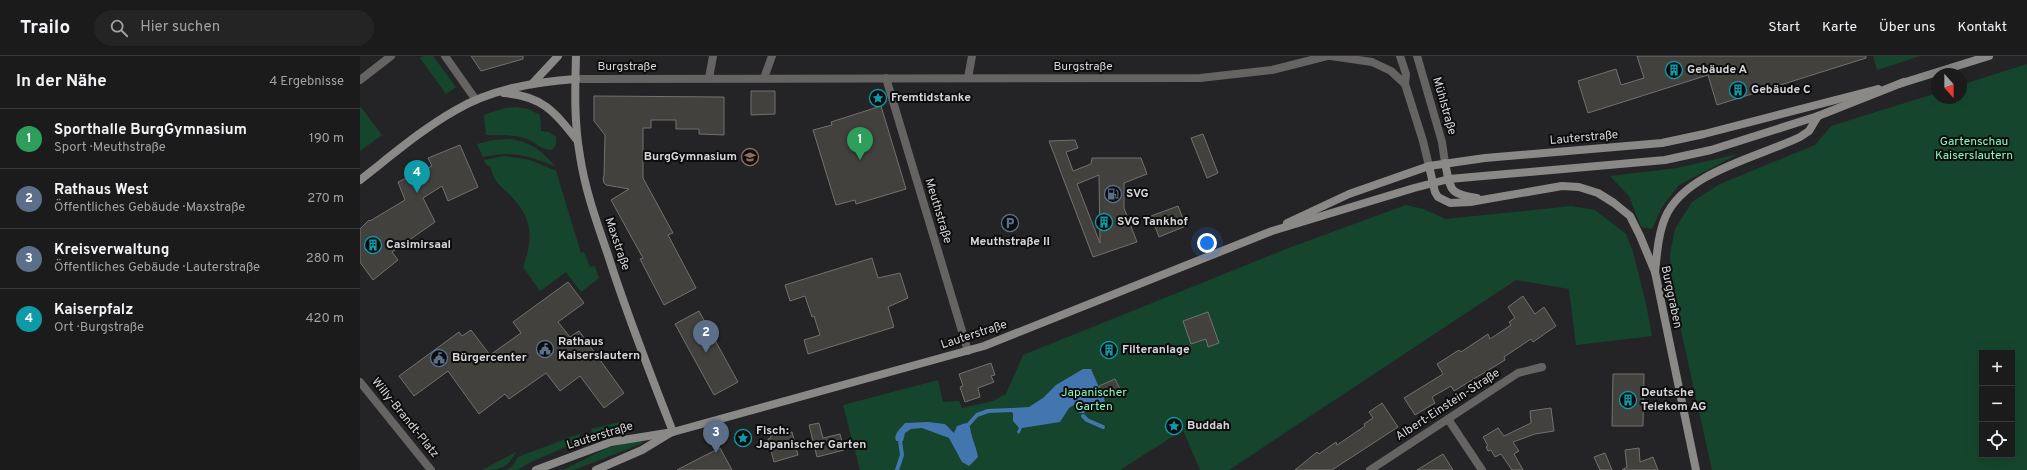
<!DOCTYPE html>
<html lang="de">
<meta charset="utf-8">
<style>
body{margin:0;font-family:Overpass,sans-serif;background:#242425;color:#f1f3f6}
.controls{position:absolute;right:12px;bottom:12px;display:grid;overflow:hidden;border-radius:0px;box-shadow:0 4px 16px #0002}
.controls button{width:36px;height:36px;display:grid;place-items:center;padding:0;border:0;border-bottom:1px solid #39393b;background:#1b1b1c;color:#f1f3f6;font:20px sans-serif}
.compass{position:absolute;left:1571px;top:12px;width:36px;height:36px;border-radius:50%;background:#1b1b1c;box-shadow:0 4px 16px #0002;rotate:159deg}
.you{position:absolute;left:847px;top:187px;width:14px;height:14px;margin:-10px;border:3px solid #fff;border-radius:50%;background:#1a73e8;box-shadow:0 0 0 6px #1a73e833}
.badge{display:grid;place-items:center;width:26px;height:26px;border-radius:50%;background:#0f766e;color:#fff;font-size:13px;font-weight:700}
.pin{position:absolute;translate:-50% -33px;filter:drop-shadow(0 1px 2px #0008)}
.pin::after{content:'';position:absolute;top:21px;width:14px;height:12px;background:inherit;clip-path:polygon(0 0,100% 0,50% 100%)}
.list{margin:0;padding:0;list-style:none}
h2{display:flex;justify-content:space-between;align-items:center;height:52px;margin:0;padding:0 16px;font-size:17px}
h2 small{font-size:13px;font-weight:400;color:#a0a1a3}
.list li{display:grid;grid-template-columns:26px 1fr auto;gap:12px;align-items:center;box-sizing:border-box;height:60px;padding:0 16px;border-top:1px solid #39393b}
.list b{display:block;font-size:15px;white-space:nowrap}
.list p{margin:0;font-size:13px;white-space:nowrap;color:#a0a1a3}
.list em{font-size:13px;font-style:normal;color:#a0a1a3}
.icon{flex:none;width:22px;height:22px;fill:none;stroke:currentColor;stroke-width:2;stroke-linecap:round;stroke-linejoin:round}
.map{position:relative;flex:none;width:1667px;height:414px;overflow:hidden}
header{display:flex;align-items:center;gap:24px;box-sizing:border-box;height:56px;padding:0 20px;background:#1b1b1c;border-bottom:1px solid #39393b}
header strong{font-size:19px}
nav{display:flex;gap:22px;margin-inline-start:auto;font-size:14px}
.search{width:280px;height:36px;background:#242425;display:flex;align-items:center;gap:10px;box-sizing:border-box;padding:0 14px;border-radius:22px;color:#a0a1a3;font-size:15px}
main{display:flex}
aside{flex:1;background:#1b1b1c}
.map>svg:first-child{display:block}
.green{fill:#15462d;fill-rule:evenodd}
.water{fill:#4375ae}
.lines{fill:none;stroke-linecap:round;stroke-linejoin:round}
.stream{stroke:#4375ae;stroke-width:4}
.building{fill:#43413e;stroke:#73716e;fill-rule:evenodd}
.street{stroke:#656463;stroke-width:8}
.secondary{stroke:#8a8987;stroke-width:8}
.labels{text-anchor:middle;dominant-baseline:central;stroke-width:4;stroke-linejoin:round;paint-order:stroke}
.street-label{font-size:12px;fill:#d6d5d7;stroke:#0d0d0e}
.poi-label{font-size:12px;font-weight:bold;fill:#d6d5d7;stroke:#0d0d0e;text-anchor:start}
.park-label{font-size:12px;fill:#8af9bc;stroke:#0d0d0e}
</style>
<header>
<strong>Trailo</strong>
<div class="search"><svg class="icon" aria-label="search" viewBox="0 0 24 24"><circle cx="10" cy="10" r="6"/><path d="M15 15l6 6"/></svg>Hier suchen</div>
<nav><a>Start</a><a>Karte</a><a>Über uns</a><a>Kontakt</a></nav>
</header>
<main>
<aside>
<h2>In der Nähe<small>4 Ergebnisse</small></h2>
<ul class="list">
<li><span class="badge" style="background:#2e9e5b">1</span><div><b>Sporthalle BurgGymnasium</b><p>Sport · Meuthstraße</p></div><em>190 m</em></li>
<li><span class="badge" style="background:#5c6f8a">2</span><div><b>Rathaus West</b><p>Öffentliches Gebäude · Maxstraße</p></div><em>270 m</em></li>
<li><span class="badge" style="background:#5c6f8a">3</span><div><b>Kreisverwaltung</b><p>Öffentliches Gebäude · Lauterstraße</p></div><em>280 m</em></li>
<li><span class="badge" style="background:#0f9aa8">4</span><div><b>Kaiserpfalz</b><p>Ort · Burgstraße</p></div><em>420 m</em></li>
</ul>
</aside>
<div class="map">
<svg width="1667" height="414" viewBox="0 0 1667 414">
<rect width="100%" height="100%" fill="#242426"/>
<!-- green -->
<g class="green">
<polygon points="63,0 73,0 96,31 86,38 60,2"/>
<polygon points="1513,0 1560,0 1517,14"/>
<path d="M1667,8V414H1352L1311,229L1310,198L1315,173L1332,146L1360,128L1455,89L1471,70L1577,37V42H1601V29ZM1622,297H1652V399H1622Z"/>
<polygon points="0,50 22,79 0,95"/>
<path d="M156,51L168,53L180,59L181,75L189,76L196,81V88L193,93C184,96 175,86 167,83C154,78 140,79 126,79L124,59L145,52Z"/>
<path d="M151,83C171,86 182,95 195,110C167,100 154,94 123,101L117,88L133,84Z"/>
<polygon points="1378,98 1319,129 1302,151 1292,173 1281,171 1269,140 1250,120 1317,112"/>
<path d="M144,100L170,104L196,115L221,197L224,196L230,211L235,210L239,222L221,236L206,216L180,235L163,211C173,184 173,164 153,142C141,129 135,129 130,110L126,109L124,104Z"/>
<polygon points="1046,149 1063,153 1086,163 1211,150 1235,154 1266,178 1273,196 1286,248 1292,280 1216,289 1209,233 1156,224 869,414 840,414 823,374 760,414 500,414 483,349 578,324 583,346 599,345 602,352 633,345 646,338 663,299 926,193"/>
<polygon points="259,366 262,371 233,381 231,373"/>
<polygon points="219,378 222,384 173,405 157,414 146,414 152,411 158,401"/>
<polygon points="281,383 283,387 214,414 203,414 247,392"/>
<path d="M156,396C147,413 140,414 122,414Z"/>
</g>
<!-- water -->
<g class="water">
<polygon points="723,313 731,313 745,345 724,357 719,357 718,352 714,349 709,352 700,366 662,372 659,378 657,376 659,372 653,365 653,357 651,356 652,352 669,351 683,342 696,329"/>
<path d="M568,366L585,368L594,377L597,370L606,367L610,371C611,381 616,390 618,401L609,410L602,406L589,382L562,372L551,373L545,377L543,385H536C533,378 541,372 545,367Z"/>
</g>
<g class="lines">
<!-- stream -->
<g class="stream">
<polyline points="723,360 727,364 743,371"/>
<polyline points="608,369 617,359 628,355 651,354"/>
<polyline points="537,414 542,399 540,384"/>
</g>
</g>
<!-- building -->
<g class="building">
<polygon points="111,0 163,0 163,3 121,15"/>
<polygon points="1277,0 1506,0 1506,2 1357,49 1348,19 1228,57 1218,25 1256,13 1261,29 1284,22"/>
<polygon points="391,35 415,35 415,58 391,59"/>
<polygon points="234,40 364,41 364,79 339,78 339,73 316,73 316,64 291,64 291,72 283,72 283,122 313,177 308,179 336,232 304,249 280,203 283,202 251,144 269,133 246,129 244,127 243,122 244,120 245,79 234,65"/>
<polygon points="521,50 546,133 496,148 495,144 476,149 453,74 472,69 471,66"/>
<polygon points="843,78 858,117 847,122 831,82"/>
<path d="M715,84L718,92L706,96L713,115L731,108L732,102H781L787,118L764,127V152L777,186L733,201L689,85ZM739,119L740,187L717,128Z"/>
<polygon points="100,89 118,131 88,145 82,130 63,142 75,166 32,196 38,204 13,224 0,206 0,173 9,164 10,165 45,144 38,126 72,110 68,102"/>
<polygon points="818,150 826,170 799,181 791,160"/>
<polygon points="512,202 518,222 540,217 548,242 528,251 534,271 448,298 444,284 460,279 454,260 452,261 445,240 430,245 425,229"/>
<polygon points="208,226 224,247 198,266 210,281 219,275 264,337 244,352 220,320 200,335 186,317 149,343 145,338 119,358 88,315 54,340 39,320 99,276 102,280 111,274 130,299 161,277 153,266"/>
<polygon points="1163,240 1175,258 1184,251 1196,270 1173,286 1171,283 1144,301 1145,304 1094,335 1091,330 1072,341 1075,347 1055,359 1044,342 1083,318 1077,308 1099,294 1101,296 1128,278 1130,283 1151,269 1149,266 1155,262 1148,251"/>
<polygon points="339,255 378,326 354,339 315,268"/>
<polygon points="848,256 859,287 848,291 846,283 831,288 823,265"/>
<polygon points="631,307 635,319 631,320 634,326 618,332 620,341 605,346 600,331 603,330 599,318"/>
<polygon points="1253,318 1284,318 1283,370 1252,370"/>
<polygon points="755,323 760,333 744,340 739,330"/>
<polygon points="1022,347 1038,371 972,414 935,414 957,396 959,398 976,386 977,389 1005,370 1004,368 1013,362 1009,356"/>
<polygon points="1191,352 1194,375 1175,378 1153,386 1159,395 1154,398 1163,414 1152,414 1141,398 1135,401 1131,394 1128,395 1126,391 1128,390 1123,381 1138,372 1144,380 1171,367 1170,355"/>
<polygon points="459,367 463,382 480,378 484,394 457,401 449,369"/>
<polygon points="419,375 420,380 432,376 438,399 414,406 408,383 411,382 410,377"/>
<polygon points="360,392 372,414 317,414 338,403"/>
<polygon points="1279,392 1280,406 1293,401 1298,414 1262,414 1267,411 1265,394"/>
<polygon points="1245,397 1252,414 1240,414 1234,401"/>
<polygon points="1083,398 1093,414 1057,414"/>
</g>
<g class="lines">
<!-- street -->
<g class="street">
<polyline points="85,0 116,44"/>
<polyline points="971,0 1012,6 1031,15 1045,28 1063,85 1069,110"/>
<polyline points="1040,0 1046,18 1045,28"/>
<polyline points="1057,0 1082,86 1085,107"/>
<polyline points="349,22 353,0"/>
<polyline points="404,22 412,0"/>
<polyline points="526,22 608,295"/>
<polyline points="608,22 612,0"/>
<polyline points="216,23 840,22 912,14 967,0"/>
<polyline points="0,24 31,0"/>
<polyline points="0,326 71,414"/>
<polyline points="1088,363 1122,414"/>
<polyline points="1010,414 1158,317 1182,311"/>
</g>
<!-- secondary -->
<g class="secondary">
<path d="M216,0C215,33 214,67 220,100C225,134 237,167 248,199C267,259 290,317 313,376"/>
<polyline points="172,28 198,0"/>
<polyline points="1539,28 1629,0"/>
<path d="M144,37C182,40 194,55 217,84"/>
<path d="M1085,107C1091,134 1088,138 1117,142"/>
<polyline points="1069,110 1075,136 1078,141 1090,147 1110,146 1202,130 1219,131 1238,137 1254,147 1270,160 1280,180 1295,216 1336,414"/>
<path d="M0,124C31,100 62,73 96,54C132,33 175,26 216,23"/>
<polyline points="927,167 989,138 1069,110 1125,102 1302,87 1344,78 1518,33"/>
<path d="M1295,216C1297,198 1298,179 1305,162C1324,116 1399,101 1440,81L1449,75L1458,60"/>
<polyline points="176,414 251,386 313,376 624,290 912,175 1054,132 1089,123 1305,104 1351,94 1458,60 1544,26"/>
<polyline points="236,414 282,394 310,377"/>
</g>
</g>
<!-- icons -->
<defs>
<g id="building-ring" transform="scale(0.9)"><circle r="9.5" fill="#0d0d0e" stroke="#0f9aa8" stroke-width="1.5"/><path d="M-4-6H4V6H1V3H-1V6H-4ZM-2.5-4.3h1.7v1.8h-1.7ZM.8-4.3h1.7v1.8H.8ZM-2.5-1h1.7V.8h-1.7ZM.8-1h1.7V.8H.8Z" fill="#0f9aa8"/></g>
<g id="sight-ring" transform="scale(0.9)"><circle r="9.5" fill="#0d0d0e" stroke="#0f9aa8" stroke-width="1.5"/><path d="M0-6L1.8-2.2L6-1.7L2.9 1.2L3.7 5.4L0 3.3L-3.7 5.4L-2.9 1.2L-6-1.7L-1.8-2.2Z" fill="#0f9aa8"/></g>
<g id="school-ring" transform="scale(0.9)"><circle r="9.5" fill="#0d0d0e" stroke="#8d6e63" stroke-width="1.5"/><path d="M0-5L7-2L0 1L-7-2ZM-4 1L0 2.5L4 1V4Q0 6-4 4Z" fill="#8d6e63"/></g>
<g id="fuel-ring" transform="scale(0.9)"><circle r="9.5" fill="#0d0d0e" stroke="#5c6f8a" stroke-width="1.5"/><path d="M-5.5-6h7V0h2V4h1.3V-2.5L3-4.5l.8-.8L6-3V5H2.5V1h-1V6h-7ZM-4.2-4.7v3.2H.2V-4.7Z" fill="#5c6f8a"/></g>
<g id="parking-ring" transform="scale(0.9)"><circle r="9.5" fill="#0d0d0e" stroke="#5c6f8a" stroke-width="1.5"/><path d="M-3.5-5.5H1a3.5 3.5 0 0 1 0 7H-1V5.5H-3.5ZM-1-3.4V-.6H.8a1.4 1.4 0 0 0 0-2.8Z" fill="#5c6f8a"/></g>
<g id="civic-ring" transform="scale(0.9)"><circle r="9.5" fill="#0d0d0e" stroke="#5c6f8a" stroke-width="1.5"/><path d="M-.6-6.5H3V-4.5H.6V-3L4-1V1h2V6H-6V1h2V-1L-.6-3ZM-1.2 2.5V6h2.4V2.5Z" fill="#5c6f8a"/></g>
</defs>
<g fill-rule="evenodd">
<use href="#building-ring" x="1314" y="14"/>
<use href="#building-ring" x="1378" y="34"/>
<use href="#sight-ring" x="518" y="42"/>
<use href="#school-ring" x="390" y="101"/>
<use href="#fuel-ring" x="753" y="138"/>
<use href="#building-ring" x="744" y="166"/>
<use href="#parking-ring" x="650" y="167"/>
<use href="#building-ring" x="13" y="189"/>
<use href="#civic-ring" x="185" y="293"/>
<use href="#building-ring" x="749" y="294"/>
<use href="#civic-ring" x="79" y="302"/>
<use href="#building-ring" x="1268" y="344"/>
<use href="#sight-ring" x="814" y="370"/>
<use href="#sight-ring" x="383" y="382"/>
</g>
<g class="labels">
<!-- street labels -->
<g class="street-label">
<text x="267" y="11">Burgstraße</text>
<text x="723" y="11">Burgstraße</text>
<text transform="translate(1084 50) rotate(74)">Mühlstraße</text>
<text transform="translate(1224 82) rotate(-5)">Lauterstraße</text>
<text transform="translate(578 155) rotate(73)">Meuthstraße</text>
<text transform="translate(257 188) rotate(71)">Maxstraße</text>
<text transform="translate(1311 241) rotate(78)">Burggraben</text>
<text transform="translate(614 279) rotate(-18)">Lauterstraße</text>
<text transform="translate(1088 349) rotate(-33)">Albert-Einstein-Straße</text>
<text transform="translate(45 362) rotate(51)">Willy-Brandt-Platz</text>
<text transform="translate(240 380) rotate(-17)">Lauterstraße</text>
</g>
<!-- poi labels -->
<g class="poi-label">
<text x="1327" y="14">Gebäude A</text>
<text x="1391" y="34">Gebäude C</text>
<text x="531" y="42">Fremtidstanke</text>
<text x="377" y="101" text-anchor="end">BurgGymnasium</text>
<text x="766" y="138">SVG</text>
<text x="757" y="166">SVG Tankhof</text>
<text x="650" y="186" text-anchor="middle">Meuthstraße II</text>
<text x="26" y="189">Casimirsaal</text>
<text x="198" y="286">Rathaus<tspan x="198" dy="14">Kaiserslautern</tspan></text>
<text x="762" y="294">Filteranlage</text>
<text x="92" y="302">Bürgercenter</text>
<text x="1281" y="337">Deutsche<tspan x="1281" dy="14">Telekom AG</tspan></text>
<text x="827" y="370">Buddah</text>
<text x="396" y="375">Fisch:<tspan x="396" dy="14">Japanischer Garten</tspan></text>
</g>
<!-- park labels -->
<g class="park-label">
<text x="1614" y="86">Gartenschau<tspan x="1614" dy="14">Kaiserslautern</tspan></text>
<text x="734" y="337">Japanischer<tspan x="734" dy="14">Garten</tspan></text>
</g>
</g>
</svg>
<div class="controls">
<button>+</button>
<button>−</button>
<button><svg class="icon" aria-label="locate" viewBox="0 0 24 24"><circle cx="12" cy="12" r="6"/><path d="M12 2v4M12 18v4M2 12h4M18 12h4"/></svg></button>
</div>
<svg class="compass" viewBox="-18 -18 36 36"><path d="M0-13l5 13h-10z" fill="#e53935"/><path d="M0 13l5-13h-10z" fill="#a0a1a3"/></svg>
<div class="you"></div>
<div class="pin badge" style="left:500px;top:104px;background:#2e9e5b">1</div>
<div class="pin badge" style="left:346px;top:297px;background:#5c6f8a">2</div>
<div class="pin badge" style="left:356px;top:397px;background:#5c6f8a">3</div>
<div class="pin badge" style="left:57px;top:137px;background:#0f9aa8">4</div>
</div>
</main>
